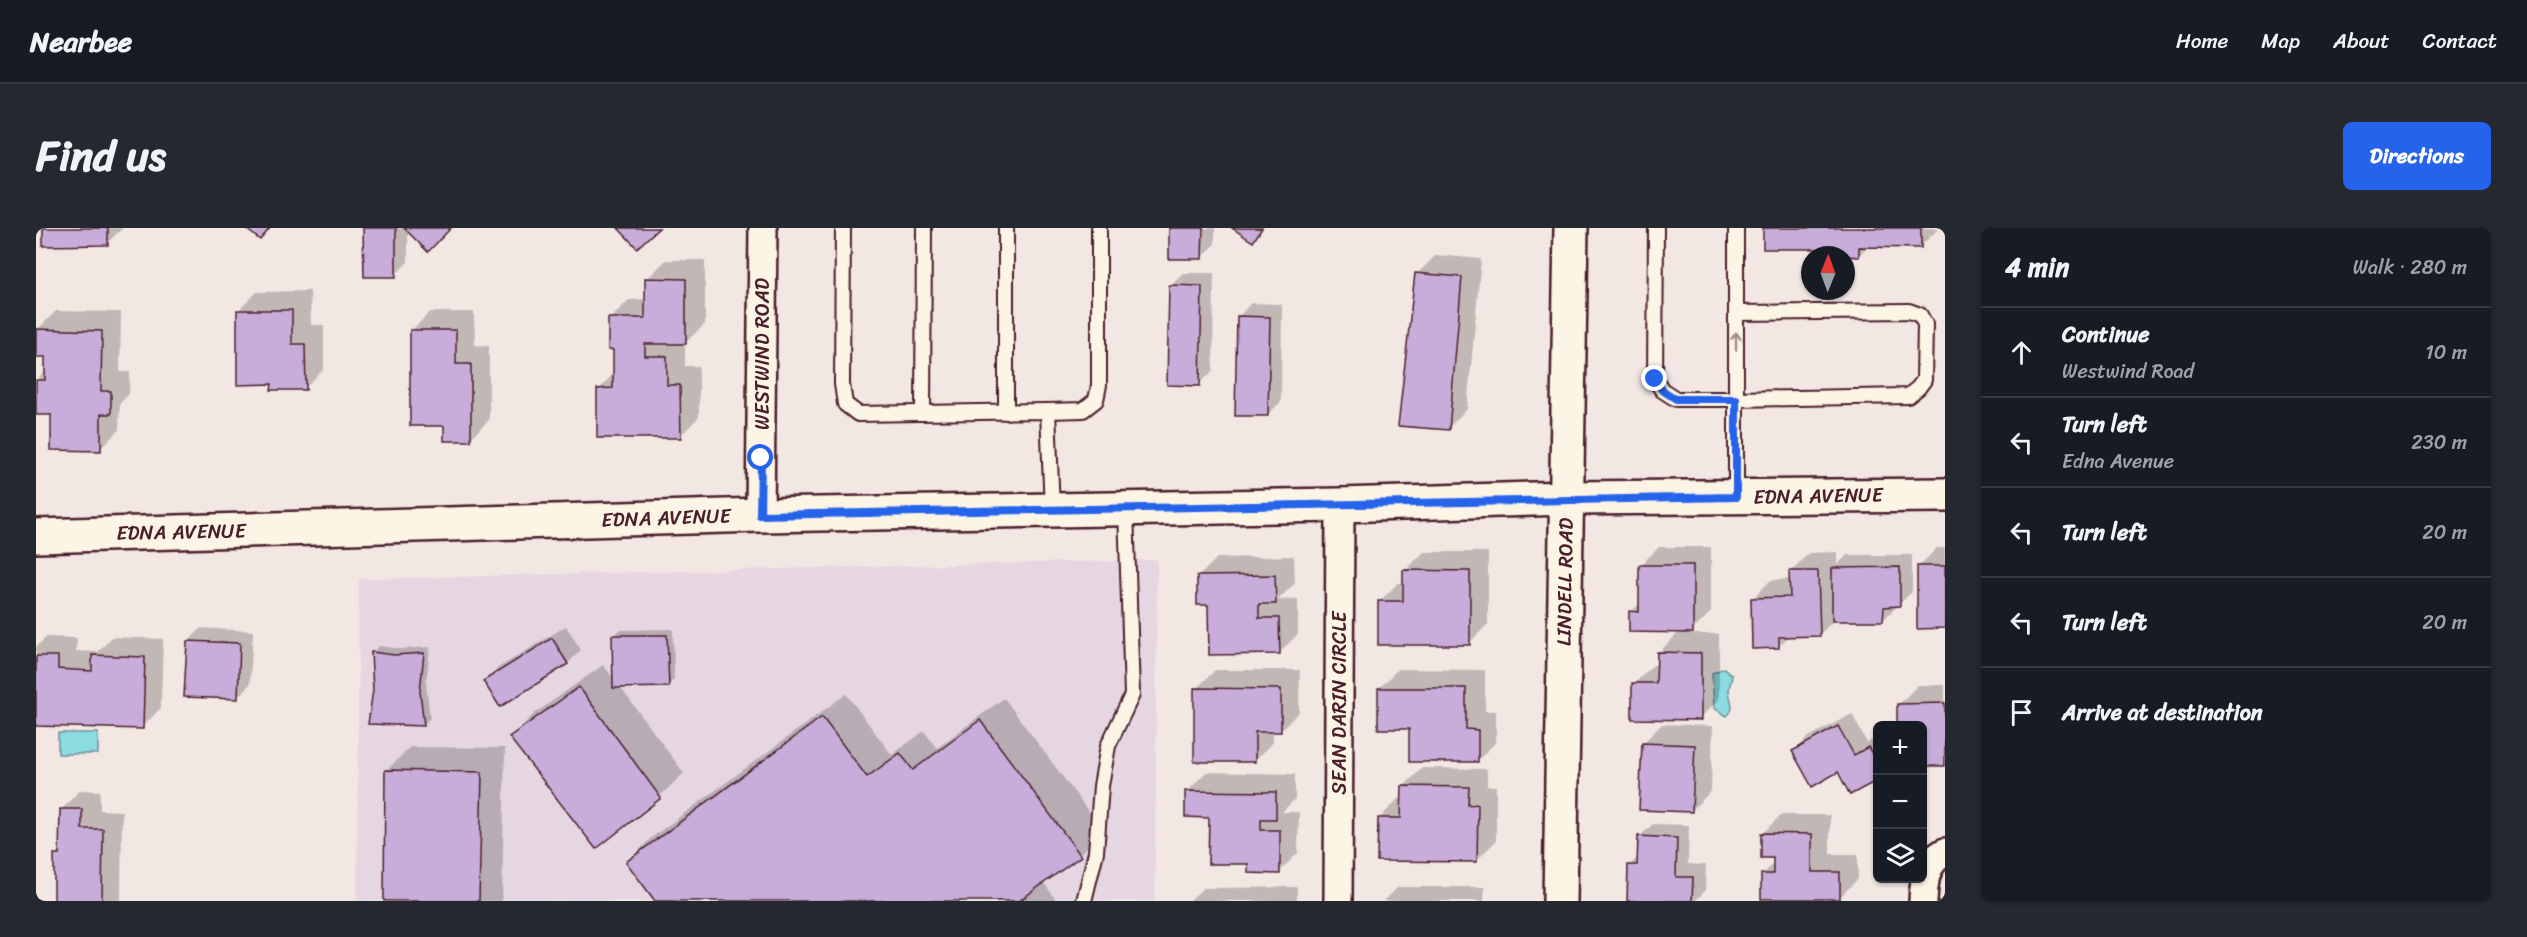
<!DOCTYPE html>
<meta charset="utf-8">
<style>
body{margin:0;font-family:Sriracha,sans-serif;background:#242831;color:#f1f3f6}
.controls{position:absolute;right:18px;bottom:18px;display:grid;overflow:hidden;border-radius:9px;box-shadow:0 2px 4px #0004}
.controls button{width:54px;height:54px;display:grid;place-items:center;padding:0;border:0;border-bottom:2px solid #363941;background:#171b24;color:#f1f3f6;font:30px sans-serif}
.compass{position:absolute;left:1765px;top:18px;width:54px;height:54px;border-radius:50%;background:#171b24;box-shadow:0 2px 4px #0004;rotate:1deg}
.stop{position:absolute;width:18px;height:18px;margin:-14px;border:4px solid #2563eb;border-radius:50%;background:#fff}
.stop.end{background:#2563eb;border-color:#fff;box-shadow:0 2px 6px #0008}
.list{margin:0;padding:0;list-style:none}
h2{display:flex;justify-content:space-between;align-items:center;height:78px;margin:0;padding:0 24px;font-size:26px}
h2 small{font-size:20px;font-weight:400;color:#9ea1a6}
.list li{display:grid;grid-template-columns:39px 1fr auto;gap:18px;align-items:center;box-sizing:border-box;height:90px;padding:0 24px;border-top:2px solid #363941}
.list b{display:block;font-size:22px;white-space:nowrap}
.list p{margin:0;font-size:20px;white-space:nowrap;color:#9ea1a6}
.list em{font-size:20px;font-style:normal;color:#9ea1a6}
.icon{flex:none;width:33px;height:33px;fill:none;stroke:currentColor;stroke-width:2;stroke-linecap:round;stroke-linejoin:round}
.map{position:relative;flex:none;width:1909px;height:673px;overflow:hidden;border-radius:9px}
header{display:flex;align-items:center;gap:36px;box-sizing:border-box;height:84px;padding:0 30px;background:#171b24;border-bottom:2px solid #363941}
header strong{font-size:28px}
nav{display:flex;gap:33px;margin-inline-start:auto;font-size:21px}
.intro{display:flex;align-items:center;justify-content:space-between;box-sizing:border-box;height:144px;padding:0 36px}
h1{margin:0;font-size:42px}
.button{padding:15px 27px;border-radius:9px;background:#2563eb;color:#fff;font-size:21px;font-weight:700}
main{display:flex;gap:36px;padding:0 36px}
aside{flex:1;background:#171b24;border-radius:9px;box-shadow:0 2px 4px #0004}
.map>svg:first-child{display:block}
.built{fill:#e5d6e1}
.water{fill:#8adce1;stroke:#709098;stroke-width:1.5}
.shadow{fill:#0003}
.building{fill:#c8addb;stroke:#4a1f2b;stroke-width:1.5}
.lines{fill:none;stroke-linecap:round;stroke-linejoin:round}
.lane-casing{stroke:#4a1f2b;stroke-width:18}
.street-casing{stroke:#4a1f2b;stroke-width:32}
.secondary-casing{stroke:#4a1f2b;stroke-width:38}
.lane{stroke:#fcf5e5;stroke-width:14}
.street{stroke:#fcf5e5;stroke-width:27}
.secondary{stroke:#fcf5e5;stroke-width:33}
.oneway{stroke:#a38a88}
.route{stroke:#2563eb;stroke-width:8}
.labels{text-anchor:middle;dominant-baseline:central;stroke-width:4.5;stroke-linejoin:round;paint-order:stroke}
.street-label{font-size:20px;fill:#4a1f2b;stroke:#fcf5e5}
</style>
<header>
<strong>Nearbee</strong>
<nav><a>Home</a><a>Map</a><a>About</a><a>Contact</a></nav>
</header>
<div class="intro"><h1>Find us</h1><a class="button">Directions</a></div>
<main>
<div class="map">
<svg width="1909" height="673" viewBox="0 0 1909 673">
<rect width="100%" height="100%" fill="#f2e7e3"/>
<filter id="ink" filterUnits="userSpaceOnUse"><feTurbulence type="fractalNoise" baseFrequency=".0167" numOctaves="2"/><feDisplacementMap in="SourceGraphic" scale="12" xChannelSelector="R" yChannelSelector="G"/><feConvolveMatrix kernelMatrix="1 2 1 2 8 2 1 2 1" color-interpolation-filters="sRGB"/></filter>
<g filter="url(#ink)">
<!-- built -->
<polygon class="built" points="1121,332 1119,673 321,673 323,351"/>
<!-- water -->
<g class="water">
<path d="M1688,440L1696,447C1696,452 1693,458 1693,463C1694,473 1700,480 1691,488L1678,480L1676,445Z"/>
<rect x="22" y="505" width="40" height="21"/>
</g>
<!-- shadow -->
<g class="shadow">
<polygon points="9,0 87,0 71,15"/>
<polygon points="329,0 414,0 372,3 372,34 359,47"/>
<polygon points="1135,0 1179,0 1179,16 1166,30"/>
<polygon points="1729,0 1903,0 1884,19 1832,18 1823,27"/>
<polygon points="1400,27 1445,31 1431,181 1412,200 1381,46"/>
<polygon points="630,32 669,32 669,96 649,115 649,138 663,138 663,189 644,208 563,161 578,145 578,121 574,91 593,72 611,71 611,51"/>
<polygon points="1147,45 1178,45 1177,143 1163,156 1134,58"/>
<polygon points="274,63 275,97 288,97 288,141 269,160 237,155 202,83 221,64"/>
<polygon points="1215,75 1246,76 1245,174 1231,187 1202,89"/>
<polygon points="20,83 85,84 84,144 94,144 93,166 84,175 83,202 64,221 17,186 0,185 0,153 11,142 11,128 1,102"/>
<polygon points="394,84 438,84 439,117 453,118 453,192 434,211 375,103"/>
<polygon points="1623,319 1675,319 1675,384 1653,406 1683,406 1683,471 1664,490 1598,456 1617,437 1622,437 1622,425 1644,403 1595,384 1604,375 1604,338"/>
<polygon points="1901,320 1909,320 1909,399 1882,339"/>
<polygon points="1388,324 1452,324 1452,396 1433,415 1343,374 1362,355 1369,355 1369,343"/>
<polygon points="1801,324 1801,337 1811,327 1876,327 1876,364 1847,392 1798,392 1783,407 1754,407 1743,418 1716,371 1735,352 1755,351 1754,344 1773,325"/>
<polygon points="1258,328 1259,355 1242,372 1262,371 1262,406 1243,425 1174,376 1162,349 1181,330"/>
<polygon points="530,398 545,422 532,435 464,477 449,453 462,440"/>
<polygon points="165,400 217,403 214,456 201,470 152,414"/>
<polygon points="637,401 638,451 632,458 584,459 648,545 624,568 560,619 475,509 498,486 567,437 579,452 577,408 584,402"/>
<polygon points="10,409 41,410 40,423 62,424 76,409 127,411 125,480 106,499 0,496 0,419"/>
<polygon points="343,418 366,421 394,419 390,456 394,490 387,497 338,462 336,425"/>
<polygon points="1362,441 1449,442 1449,483 1460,483 1460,514 1441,533 1343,460"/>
<polygon points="1179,442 1264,442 1263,484 1244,503 1237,503 1237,514 1218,533 1160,461"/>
<polygon points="1882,457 1909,457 1909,537 1886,497 1863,497 1862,477"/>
<polygon points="810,466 856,527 888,503 901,520 968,470 1067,603 1044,626 1007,654 1021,673 621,673 592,634 615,610"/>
<polygon points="1816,486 1831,515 1842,509 1842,550 1802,542 1758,524 1771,510"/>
<polygon points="1626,496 1677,498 1675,563 1656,582 1607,515"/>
<polygon points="374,519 469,520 466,673 350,673 350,543"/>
<polygon points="1386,540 1451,541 1451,558 1460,558 1460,613 1441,632 1343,591 1362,571 1367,571 1367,559"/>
<polygon points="1170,544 1259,546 1259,571 1246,584 1263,584 1262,625 1243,644 1214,635 1151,564"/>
<polygon points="44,562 64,563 64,582 86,583 85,673 19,673 20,626 25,622 25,582"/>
<polygon points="1745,587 1794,587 1794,626 1822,626 1822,651 1803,670 1726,647 1738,635 1738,629 1726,606"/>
<polygon points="1617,596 1653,597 1652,636 1670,637 1669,663 1659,673 1592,673 1594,637 1603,628 1603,609"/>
<polygon points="1261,659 1261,673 1153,673 1167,660"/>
<polygon points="1362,659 1449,659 1448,673 1348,673"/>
</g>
<!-- building -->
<g class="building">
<polygon points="7,0 72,0 72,17 7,18"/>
<polygon points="209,0 234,0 224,12"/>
<polygon points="327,0 360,0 360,49 328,49"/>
<polygon points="368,0 415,0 392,24"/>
<polygon points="582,0 623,0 601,20"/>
<polygon points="1133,0 1167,0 1166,31 1133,31"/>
<polygon points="1196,0 1226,0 1217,14"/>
<polygon points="1727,0 1885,0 1885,20 1823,19 1823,29 1792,27 1792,21 1727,21"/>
<polygon points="1379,45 1426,49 1413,202 1362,198"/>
<polygon points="609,50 650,51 650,116 609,116 609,128 631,128 631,157 644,157 645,210 561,210 561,161 577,160 577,122 572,122 572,90 609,90"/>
<polygon points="1133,57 1166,58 1164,158 1131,157"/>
<polygon points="201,82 256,82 256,116 269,116 270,162 235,162 236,156 201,157"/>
<polygon points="1201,88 1234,89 1232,188 1199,188"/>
<polygon points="0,101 66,103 65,163 75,163 75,186 65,186 65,223 15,222 15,187 0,187 0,152 9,152 9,129 0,129"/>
<polygon points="374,102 420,102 420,136 435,136 435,213 408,213 408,198 374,198"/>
<polygon points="1603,337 1657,337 1657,405 1593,404 1593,383 1603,384"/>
<polygon points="1881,338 1909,338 1909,400 1881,401"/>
<polygon points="1864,339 1864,378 1848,379 1847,393 1796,393 1796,340"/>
<polygon points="1367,342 1434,343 1434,417 1342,417 1342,373 1367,373"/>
<polygon points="1753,343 1782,343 1784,408 1743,409 1743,420 1716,421 1715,370 1754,369"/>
<polygon points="1239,347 1240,376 1223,376 1223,390 1243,390 1244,426 1173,427 1172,377 1161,377 1161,348"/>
<polygon points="576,407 631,407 633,459 577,460"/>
<polygon points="516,410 532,436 464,479 447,453"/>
<polygon points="151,413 204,415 202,471 148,469"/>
<polygon points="335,424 359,427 388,425 384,463 388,498 332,496 337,462"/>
<polygon points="1621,424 1665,425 1665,492 1596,491 1596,455 1620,455"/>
<polygon points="56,427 109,429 107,501 0,498 0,428 22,428 22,441 56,443"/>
<polygon points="543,459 625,570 560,621 473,509"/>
<polygon points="1158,460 1245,461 1245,504 1219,504 1219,534 1158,534"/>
<polygon points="1342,460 1430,460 1430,501 1442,502 1442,534 1373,534 1373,501 1342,501"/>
<polygon points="1909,475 1909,538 1886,538 1886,497 1861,497 1861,476"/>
<polygon points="786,489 831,549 864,525 877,542 944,492 1045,628 983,673 619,673 590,634"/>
<polygon points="1802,498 1818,527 1832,519 1842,535 1842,552 1814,567 1802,544 1776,559 1756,523"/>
<polygon points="1606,515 1659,517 1656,584 1603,582"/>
<polygon points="349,542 446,544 443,673 348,673"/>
<polygon points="1366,558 1433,559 1432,577 1442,576 1441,634 1341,633 1342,590 1365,590"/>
<polygon points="1149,563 1240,564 1240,591 1225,591 1225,602 1244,602 1244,646 1212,645 1212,636 1172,636 1173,590 1149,589"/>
<polygon points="24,581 46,581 46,601 67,601 66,673 18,673 18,626 23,626"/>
<polygon points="1725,605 1776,606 1776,644 1804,644 1804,671 1725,671 1725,646 1737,646 1737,630 1725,630"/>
<polygon points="1602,608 1641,610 1640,649 1657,649 1656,673 1591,673 1592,637 1601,637"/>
</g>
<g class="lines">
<!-- lane casing -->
<g class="lane-casing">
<g id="lane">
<polyline points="807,0 806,156 809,176 822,186 1012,183 1016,282"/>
<polyline points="1620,0 1619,151 1626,162 1640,171 1700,171 1700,269"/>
<polyline points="1700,85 1873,83 1884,87 1889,96 1888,152 1882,160 1872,168 1700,171 1700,0"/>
<polyline points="1012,183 1047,182 1060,172 1063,157 1063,0"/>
<polyline points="970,184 970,0"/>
<polyline points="887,185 888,0"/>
<polyline points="1048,673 1060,624 1065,558 1072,518 1096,467 1090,281"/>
</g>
</g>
<!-- street casing -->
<g class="street-casing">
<g id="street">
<polyline points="724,287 727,0"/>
<polyline points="1302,673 1304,277"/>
<path d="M1887,673C1888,653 1889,634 1909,624"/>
</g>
</g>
<!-- secondary casing -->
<g class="secondary-casing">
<g id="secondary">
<polyline points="0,308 724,287 1304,277 1530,270 1909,267"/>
<polyline points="1524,673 1535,0"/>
</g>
</g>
<!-- lane -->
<use href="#lane" class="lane"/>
<!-- street -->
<use href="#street" class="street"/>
<!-- secondary -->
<use href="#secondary" class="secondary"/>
</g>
<!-- one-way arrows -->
<defs><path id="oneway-shaft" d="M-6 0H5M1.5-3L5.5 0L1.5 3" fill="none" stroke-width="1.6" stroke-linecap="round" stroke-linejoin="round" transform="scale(1.5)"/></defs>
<use class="oneway" href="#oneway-shaft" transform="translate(1700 113) rotate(-90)"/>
</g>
<g class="lines" filter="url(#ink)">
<!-- route -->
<polyline class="route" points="725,230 724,287 1700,269 1700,171 1640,171 1626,162 1619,151"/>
</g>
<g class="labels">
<!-- street labels -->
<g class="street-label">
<text transform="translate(726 126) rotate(-90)">WESTWIND ROAD</text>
<text transform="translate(1782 268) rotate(-1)">EDNA AVENUE</text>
<text transform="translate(630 290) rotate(-2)">EDNA AVENUE</text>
<text transform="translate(145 304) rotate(-1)">EDNA AVENUE</text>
<text transform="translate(1529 354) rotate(-89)">LINDELL ROAD</text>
<text transform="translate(1303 475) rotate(-90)">SEAN DARIN CIRCLE</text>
</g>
</g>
</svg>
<div class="controls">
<button>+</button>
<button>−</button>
<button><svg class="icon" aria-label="layers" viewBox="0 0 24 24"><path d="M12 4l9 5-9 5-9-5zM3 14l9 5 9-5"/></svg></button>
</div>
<svg class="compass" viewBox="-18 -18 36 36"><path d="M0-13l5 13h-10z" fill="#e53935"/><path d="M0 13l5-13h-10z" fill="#9ea1a6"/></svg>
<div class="stop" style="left:725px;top:230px"></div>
<div class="stop end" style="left:1619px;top:151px"></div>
</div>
<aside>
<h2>4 min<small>Walk · 280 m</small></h2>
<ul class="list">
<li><svg class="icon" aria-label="ahead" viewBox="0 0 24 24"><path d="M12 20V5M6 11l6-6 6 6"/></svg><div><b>Continue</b><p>Westwind Road</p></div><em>10 m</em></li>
<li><svg class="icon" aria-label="left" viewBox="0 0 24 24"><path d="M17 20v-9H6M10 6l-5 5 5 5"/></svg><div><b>Turn left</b><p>Edna Avenue</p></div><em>230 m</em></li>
<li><svg class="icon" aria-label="left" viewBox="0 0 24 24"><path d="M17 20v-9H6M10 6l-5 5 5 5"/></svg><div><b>Turn left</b></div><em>20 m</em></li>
<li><svg class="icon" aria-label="left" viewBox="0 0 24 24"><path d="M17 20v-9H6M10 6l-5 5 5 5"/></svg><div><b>Turn left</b></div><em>20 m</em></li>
<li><svg class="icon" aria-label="arrive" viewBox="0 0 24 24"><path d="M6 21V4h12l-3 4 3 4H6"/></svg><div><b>Arrive at destination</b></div></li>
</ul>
</aside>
</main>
